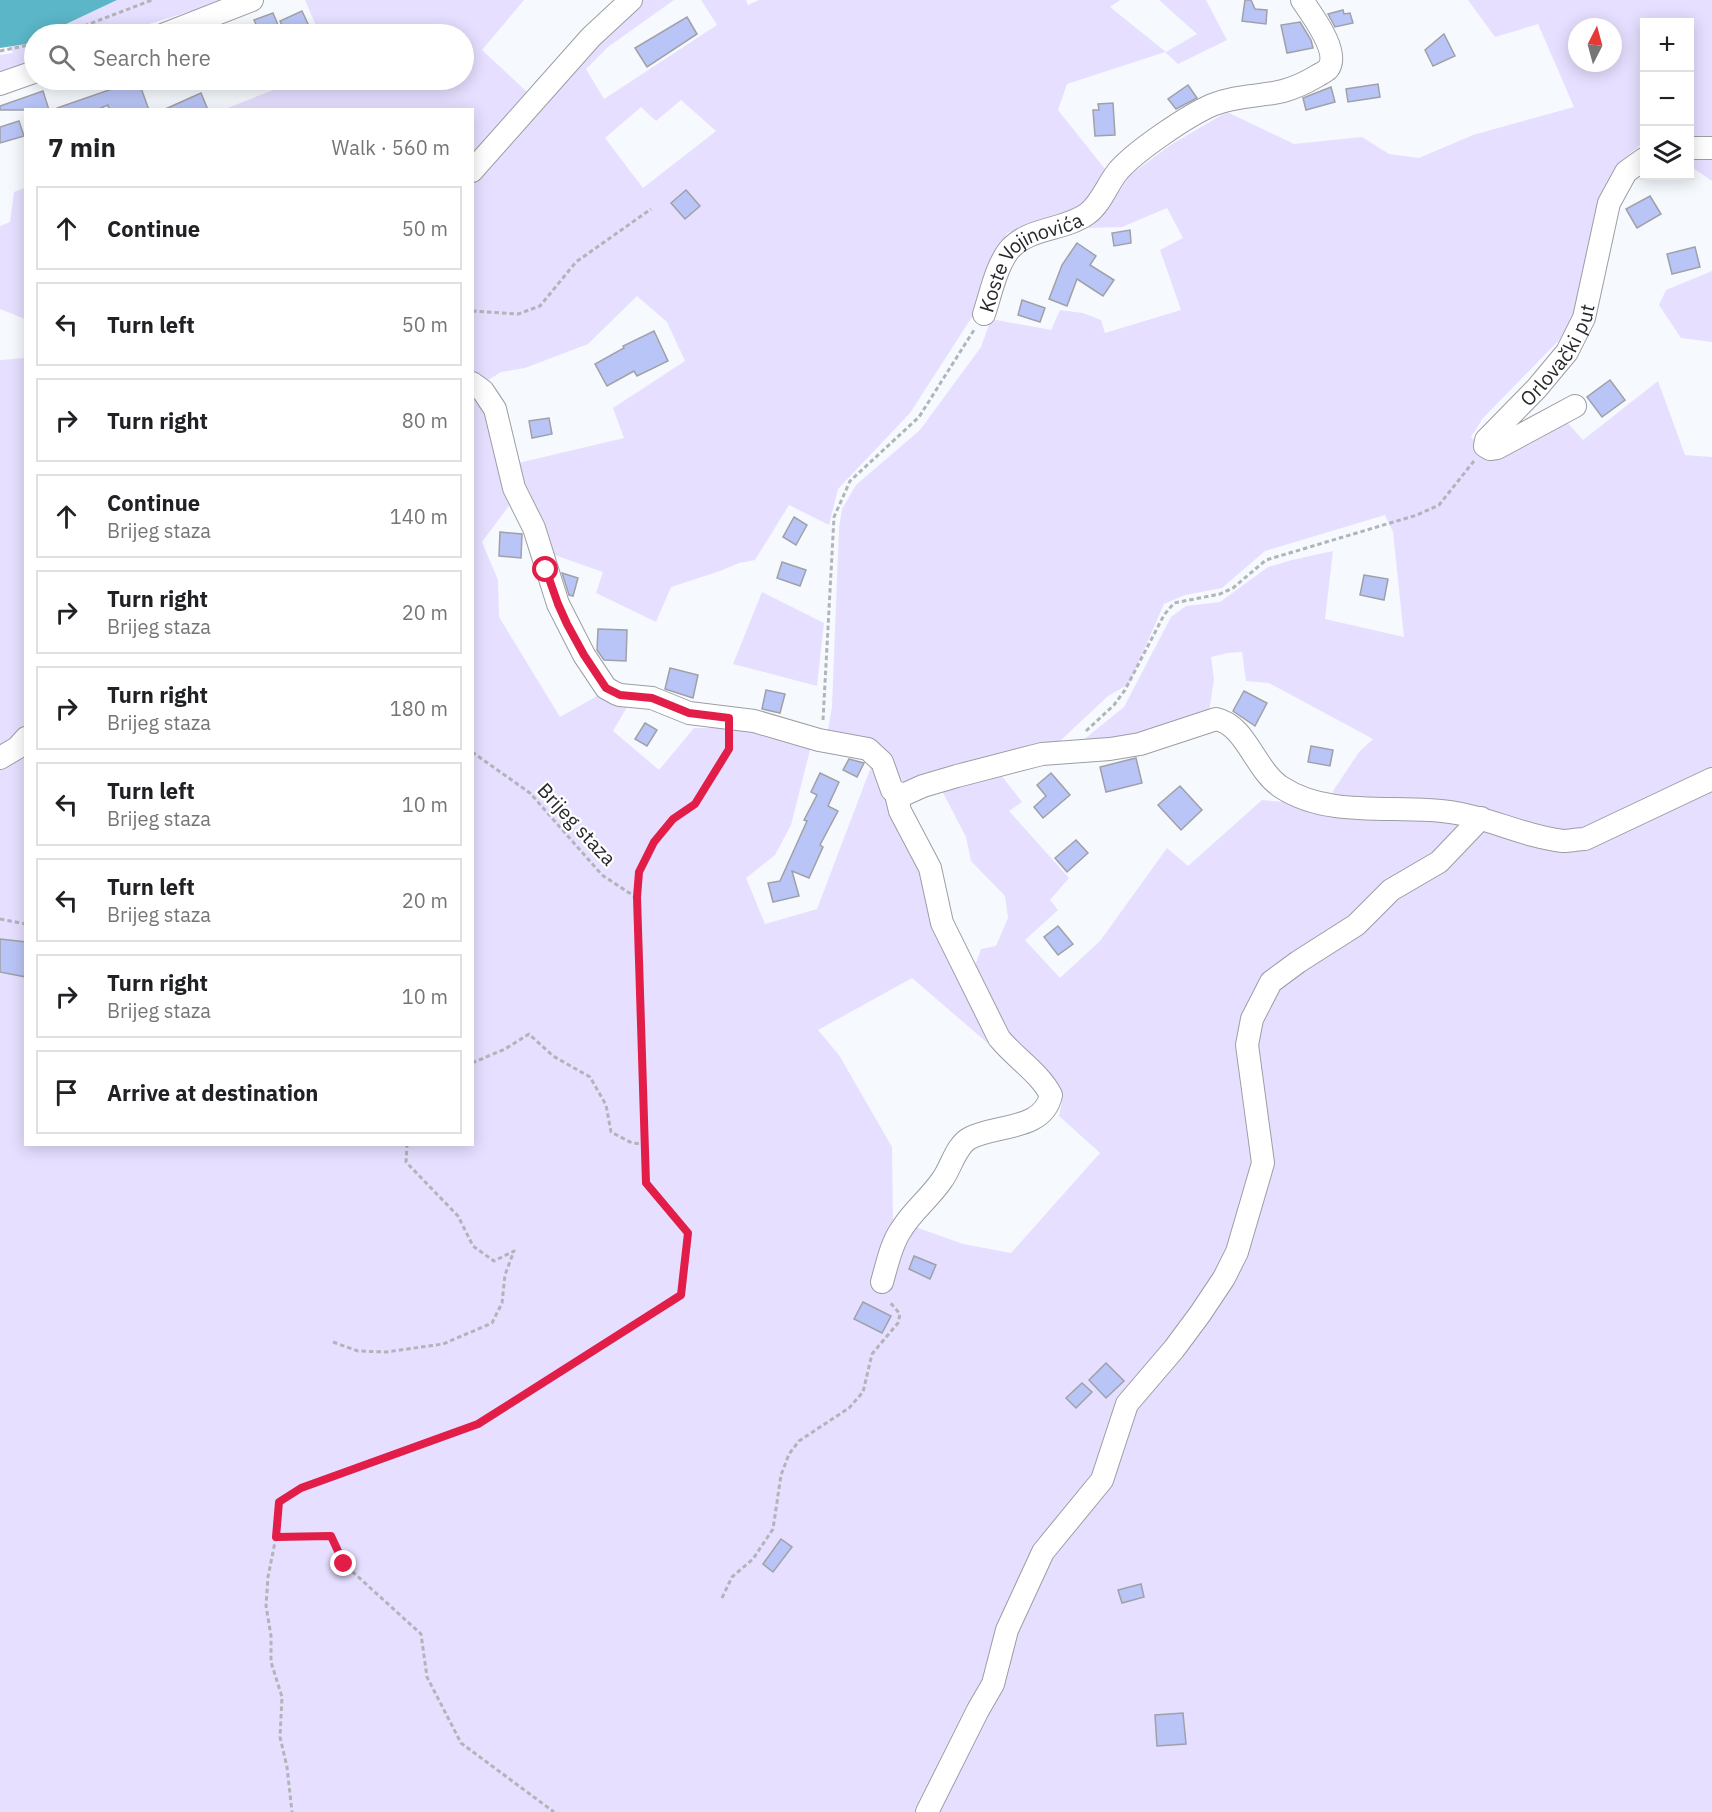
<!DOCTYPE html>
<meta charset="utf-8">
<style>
body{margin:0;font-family:"IBM Plex Sans",sans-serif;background:#f6f6f6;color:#202124}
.controls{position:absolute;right:18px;top:18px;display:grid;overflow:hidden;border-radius:0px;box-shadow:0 3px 15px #0003}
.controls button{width:54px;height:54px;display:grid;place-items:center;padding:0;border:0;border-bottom:2px solid #e0e0e0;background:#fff;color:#202124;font:30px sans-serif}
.compass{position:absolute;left:1568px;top:18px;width:54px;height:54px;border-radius:50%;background:#fff;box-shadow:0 3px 15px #0003;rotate:6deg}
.stop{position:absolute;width:18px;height:18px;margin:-14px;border:4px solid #e11d48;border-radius:50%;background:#fff}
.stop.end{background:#e11d48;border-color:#fff;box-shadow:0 2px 6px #0008}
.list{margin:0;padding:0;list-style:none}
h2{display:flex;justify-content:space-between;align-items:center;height:78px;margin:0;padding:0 24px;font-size:26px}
h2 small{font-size:20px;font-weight:400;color:#757577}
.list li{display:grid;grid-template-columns:39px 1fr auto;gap:18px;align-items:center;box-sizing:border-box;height:84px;margin:0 12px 12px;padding:0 12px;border:2px solid #e0e0e0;border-radius:0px}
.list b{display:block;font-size:22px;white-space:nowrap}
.list p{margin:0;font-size:20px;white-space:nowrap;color:#757577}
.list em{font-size:20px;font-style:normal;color:#757577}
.icon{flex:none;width:33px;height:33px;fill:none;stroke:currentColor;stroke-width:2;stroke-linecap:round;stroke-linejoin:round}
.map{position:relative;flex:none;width:1712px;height:1812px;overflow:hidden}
.search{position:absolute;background:#fff;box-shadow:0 3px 15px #0003;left:24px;top:24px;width:450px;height:66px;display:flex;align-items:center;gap:15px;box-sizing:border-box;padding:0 21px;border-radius:33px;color:#757577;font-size:22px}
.panel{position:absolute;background:#fff;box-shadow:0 3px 15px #0003;left:24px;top:108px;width:450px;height:1038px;border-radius:0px}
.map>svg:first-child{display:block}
.green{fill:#e6dfff;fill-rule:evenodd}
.water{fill:#5bb6c8}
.building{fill:#b9c5f7;stroke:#a0a1a6;stroke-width:1.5}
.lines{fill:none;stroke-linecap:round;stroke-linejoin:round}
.minor-casing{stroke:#9b9ea3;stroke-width:24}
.path{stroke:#b1b5b8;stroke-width:3;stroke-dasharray:4.5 3;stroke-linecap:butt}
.minor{stroke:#fff;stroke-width:22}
.route{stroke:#e11d48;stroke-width:8}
.labels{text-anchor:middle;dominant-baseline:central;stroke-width:4.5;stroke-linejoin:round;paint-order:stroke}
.street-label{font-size:20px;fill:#27292b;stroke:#fff}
</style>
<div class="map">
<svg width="1712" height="1812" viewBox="0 0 1712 1812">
<rect width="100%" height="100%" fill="#f6fafe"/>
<!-- green -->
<g class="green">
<polygon points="117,0 226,0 117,34 45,34"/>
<path d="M305,0H524L482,50L540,104L641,0H674L608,47L586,69L604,99L717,25L701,0H746L748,5L759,0H1120L1110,7L1166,52L1197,34L1159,0H1206L1227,40L1178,64L1165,52L1067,84L1058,110L1105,169L1087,203L1073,214L1007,233L972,317L910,413L838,489L829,525L789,505L755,560L739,563L720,571L671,587L656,622L596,593L603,572L546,552L514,464L624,438L613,408L685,361L667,322L637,296L588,344L525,368L501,372L485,382L472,376V110H223L283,86L281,80H464V34H300L317,28ZM681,100L716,131L643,188L605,138L641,107L656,121Z"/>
<path d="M1468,0H1712V181L1690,166V22H1644V147L1640,145L1619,163L1600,198L1576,313L1566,333L1483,418L1471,437L1492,460L1564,419L1583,440L1658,381L1685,455L1712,457V1812H0V360L25,358L26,1144H472L473,391L483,397L514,499L482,542L498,580L499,617L560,717L599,695L630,702L613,731L659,770L694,728H740L811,746L791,825L775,855L746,878L765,924L817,909L874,759L922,867L991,1046L912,978L818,1030L839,1055L892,1147L893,1219L963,1244L1011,1253L1100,1153L1059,1116L1062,1102L1056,1085L1010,1037L972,974L981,949L996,946L1008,918L1005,896L971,861L966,837L940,787L1001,775L1022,802L1009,811L1069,878L1050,900L1058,910L1025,940L1060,978L1100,941L1167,848L1188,866L1262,800L1294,803L1335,812L1333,791L1359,752L1373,739L1269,683L1246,681L1242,652L1227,653L1211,657L1214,679L1209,712L1129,742L1082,741L1124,707L1171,617L1186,606L1220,602L1268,567L1292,560L1333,551L1325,619L1404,637L1393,532L1385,515L1265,551L1222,588L1185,595L1164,604L1129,684L1108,696L1059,742L905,785L891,776L890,755L878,745L827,735L832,707L839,528L842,509L856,485L920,430L981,347L991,319L1051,330L1060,310L1083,313L1101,320L1105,333L1181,310L1160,250L1183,238L1167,208L1122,227L1088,228L1106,211L1130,175L1172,144L1227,112L1294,144L1362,137L1389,154L1419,158L1473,135L1574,107L1538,24L1495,37ZM1577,27H1613V63H1577Z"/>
<polygon points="34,40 34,60 0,73 0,55 13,53 10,46 26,44"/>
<polygon points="25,188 26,188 25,319 0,309 0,226 10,222 14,192"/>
<polygon points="1712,271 1712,342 1681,338 1659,305 1666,290"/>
<polygon points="762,592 824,623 817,686 733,664"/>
</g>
<!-- water -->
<polygon class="water" points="0,0 117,0 45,34 34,34 34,40 26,44 0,48"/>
<!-- building -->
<g class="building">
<polygon points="1245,0 1251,0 1255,9 1267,10 1266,24 1242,21"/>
<polygon points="1343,10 1344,14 1350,13 1353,23 1335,27 1328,14"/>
<polygon points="302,11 309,26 286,34 280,21"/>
<polygon points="273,13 281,32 273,34 260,34 254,20"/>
<polygon points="687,17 697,34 647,67 635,48"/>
<polygon points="1300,22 1311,40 1313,48 1287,53 1281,25"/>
<polygon points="1444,34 1455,56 1433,66 1425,50"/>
<polygon points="138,80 149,110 109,110 108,105 96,110 57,110 57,108"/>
<polygon points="1378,84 1380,97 1348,102 1346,89"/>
<polygon points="1188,85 1197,98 1176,109 1168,99"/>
<polygon points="1331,87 1335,102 1306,110 1303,98"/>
<polygon points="43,91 49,110 0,110 0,106"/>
<polygon points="201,93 208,110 163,110"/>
<polygon points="1113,103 1115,135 1095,136 1093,110 1099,110 1098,104"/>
<polygon points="19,121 24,136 0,143 0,127"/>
<polygon points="686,190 700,206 685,219 671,203"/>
<polygon points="1650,196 1661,214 1637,228 1626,209"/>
<polygon points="1130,230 1131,243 1114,246 1112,233"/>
<polygon points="1077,243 1096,256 1090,265 1114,280 1103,296 1077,279 1067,306 1049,299 1062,265"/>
<polygon points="1695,247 1700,267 1672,274 1667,254"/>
<polygon points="1022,300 1045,308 1040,322 1018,315"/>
<polygon points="654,331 668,361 637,376 634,371 607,386 595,364 624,348 623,346"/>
<polygon points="1610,380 1625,400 1602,417 1587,397"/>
<polygon points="549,418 552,434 532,438 529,421"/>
<polygon points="794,517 807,525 796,545 783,537"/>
<polygon points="500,532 522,534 521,558 499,556"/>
<polygon points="782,562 806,570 800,586 777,578"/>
<polygon points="562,573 578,578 573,596 569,595"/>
<polygon points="1364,575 1388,579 1384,600 1360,595"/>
<polygon points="598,629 627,630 626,661 604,660 597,650"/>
<polygon points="670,668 698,675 693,698 665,689"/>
<polygon points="766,690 785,694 780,713 762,709"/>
<polygon points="1244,691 1267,703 1255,726 1233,711"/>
<polygon points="645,723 657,730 647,746 635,739"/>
<polygon points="1311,746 1333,750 1330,766 1308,762"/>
<polygon points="1136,758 1142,783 1106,792 1100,767"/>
<polygon points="849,759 864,763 857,777 843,770"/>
<polygon points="820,773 839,782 828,806 838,811 820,845 823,847 809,878 792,871 799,896 773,902 768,883 780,881 807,821 804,820 817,795 811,792"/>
<polygon points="1051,773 1070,795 1043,818 1034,807 1046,796 1037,785"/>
<polygon points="1180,786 1202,810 1181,830 1158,805"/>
<polygon points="1076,840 1088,853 1067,872 1055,858"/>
<polygon points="1058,926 1073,944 1058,955 1044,937"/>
<polygon points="0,939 26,942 26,977 0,972"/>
<polygon points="914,1256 936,1265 930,1279 909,1269"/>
<polygon points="863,1302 891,1316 882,1333 854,1319"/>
<polygon points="1106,1363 1124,1381 1106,1398 1089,1380"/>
<polygon points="1082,1383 1092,1392 1076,1408 1066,1398"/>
<polygon points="781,1539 792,1547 773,1572 763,1564"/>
<polygon points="1141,1584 1144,1597 1122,1603 1118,1590"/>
<polygon points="1183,1713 1186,1744 1157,1746 1155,1715"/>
</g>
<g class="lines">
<!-- minor casing -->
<g class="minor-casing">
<g id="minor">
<polyline points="165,34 252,0"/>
<polyline points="0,84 34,72"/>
<polyline points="1690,148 1712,148"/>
<polyline points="472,171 591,37 631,0"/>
<path id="s1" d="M984,314C991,293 996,267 1009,250C1029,227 1063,231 1087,214C1102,203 1107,184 1119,170C1137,150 1187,116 1212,105C1236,95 1259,97 1283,91C1294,88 1307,82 1317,76C1320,74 1325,72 1328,69C1341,52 1311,14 1302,0"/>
<path d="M472,383L483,391L495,409L514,488L534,528L558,604L584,655L606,688L615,693L620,695L652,698L689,713L754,721L819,740L868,749L882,762L892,790L903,795L923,786L957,776L1042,754L1110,749L1140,744L1216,719C1246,725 1255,770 1281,787C1331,820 1400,803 1456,813C1492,819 1526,837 1563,841C1570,841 1578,839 1585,839L1712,779"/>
<path id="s2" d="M1575,406L1497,448L1490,449L1485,446L1486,440L1490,436L1537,388L1567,352L1584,318L1609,203L1626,172L1644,159"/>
<polyline points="0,758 17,748 26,738"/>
<path d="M882,1282C887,1265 891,1244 901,1230C912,1211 930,1198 942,1180C951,1168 956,1145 970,1138C997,1124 1043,1131 1051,1095C1039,1072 1015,1058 999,1038L942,923L930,868L900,811L896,794"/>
<polyline points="927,1812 978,1710 993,1684 1007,1630 1043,1552 1102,1480 1127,1404 1174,1349 1200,1314 1224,1278 1237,1252 1263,1163 1247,1045 1252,1019 1271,982 1298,962 1356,925 1391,890 1439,862 1481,818"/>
</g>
</g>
<!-- path -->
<g class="path">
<polyline points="63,34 152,0"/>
<polyline points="0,51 34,44"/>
<polyline points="472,311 518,314 540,306 576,262 651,209"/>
<polyline points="823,720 834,517 850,481 919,417 974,330"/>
<polyline points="1086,731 1114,705 1125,690 1164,615 1174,603 1220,594 1233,588 1266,560 1417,515 1439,505 1474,461"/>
<polyline points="472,752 530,793 602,875 637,898 646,1183 688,1233 681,1295 478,1424 301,1488 279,1501 276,1537 331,1536 344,1564 421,1634 427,1677 461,1743 554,1812"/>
<polyline points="637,898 639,872 654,842 673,819 695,804 729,749 729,736"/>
<polyline points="0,919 26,924"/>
<polyline points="472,1063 505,1049 529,1034 553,1056 590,1077 606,1105 611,1132 632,1143 644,1144"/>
<polyline points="333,1342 358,1351 386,1352 443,1344 492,1323 502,1303 505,1275 514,1251 494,1261 473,1246 458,1216 406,1162 407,1144"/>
<polyline points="276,1537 268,1577 266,1606 271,1636 271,1662 282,1697 280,1737 287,1767 292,1812"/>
<polyline points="722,1598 732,1577 753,1559 773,1529 781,1475 789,1454 799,1441 849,1408 863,1392 872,1354 898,1323 900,1314 889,1301"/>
</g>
<!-- minor -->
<use href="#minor" class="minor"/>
</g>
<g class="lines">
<!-- route -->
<polyline class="route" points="344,1564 331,1536 276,1537 279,1502 301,1488 478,1424 681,1295 688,1233 646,1183 637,897 639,872 654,842 673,819 695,804 729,749 729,718 689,713 652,698 620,695 606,688 584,655 567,624 558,604 546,570"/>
</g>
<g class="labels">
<!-- street labels -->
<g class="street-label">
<text stroke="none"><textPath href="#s1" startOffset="76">Koste Vojinovića</textPath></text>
<text stroke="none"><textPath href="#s2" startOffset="220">Orlovački put</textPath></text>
<text transform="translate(577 824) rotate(47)">Brijeg staza</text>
</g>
</g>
</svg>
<div class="controls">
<button>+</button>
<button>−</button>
<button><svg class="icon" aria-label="layers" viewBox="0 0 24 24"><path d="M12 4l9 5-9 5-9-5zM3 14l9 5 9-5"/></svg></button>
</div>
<svg class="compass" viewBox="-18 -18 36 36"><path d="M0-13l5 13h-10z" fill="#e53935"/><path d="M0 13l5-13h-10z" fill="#757577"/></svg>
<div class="stop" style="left:546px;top:570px"></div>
<div class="stop end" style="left:344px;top:1564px"></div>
<div class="search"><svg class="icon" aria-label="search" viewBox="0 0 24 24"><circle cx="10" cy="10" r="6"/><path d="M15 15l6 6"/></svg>Search here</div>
<section class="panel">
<h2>7 min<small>Walk · 560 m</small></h2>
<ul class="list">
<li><svg class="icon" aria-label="ahead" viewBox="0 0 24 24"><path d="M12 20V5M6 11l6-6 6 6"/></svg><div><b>Continue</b></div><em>50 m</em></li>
<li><svg class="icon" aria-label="left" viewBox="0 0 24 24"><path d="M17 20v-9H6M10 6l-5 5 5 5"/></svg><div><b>Turn left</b></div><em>50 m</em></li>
<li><svg class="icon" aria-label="right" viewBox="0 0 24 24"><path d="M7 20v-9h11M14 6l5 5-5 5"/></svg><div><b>Turn right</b></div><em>80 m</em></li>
<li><svg class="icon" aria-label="ahead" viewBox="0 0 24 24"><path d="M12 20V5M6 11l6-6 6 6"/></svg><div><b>Continue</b><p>Brijeg staza</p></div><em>140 m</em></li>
<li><svg class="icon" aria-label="right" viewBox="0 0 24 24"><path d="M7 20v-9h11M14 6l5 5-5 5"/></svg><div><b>Turn right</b><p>Brijeg staza</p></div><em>20 m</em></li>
<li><svg class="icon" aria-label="right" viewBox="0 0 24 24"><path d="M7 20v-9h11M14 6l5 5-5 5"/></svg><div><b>Turn right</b><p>Brijeg staza</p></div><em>180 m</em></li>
<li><svg class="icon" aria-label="left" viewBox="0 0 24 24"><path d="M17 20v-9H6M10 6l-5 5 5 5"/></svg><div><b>Turn left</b><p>Brijeg staza</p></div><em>10 m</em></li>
<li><svg class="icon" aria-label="left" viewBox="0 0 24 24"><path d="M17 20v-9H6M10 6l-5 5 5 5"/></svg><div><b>Turn left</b><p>Brijeg staza</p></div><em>20 m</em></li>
<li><svg class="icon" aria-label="right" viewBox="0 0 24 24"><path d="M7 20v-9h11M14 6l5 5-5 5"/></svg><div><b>Turn right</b><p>Brijeg staza</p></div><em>10 m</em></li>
<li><svg class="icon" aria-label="arrive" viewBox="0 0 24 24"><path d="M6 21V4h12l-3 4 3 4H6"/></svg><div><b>Arrive at destination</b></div></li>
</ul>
</section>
</div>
